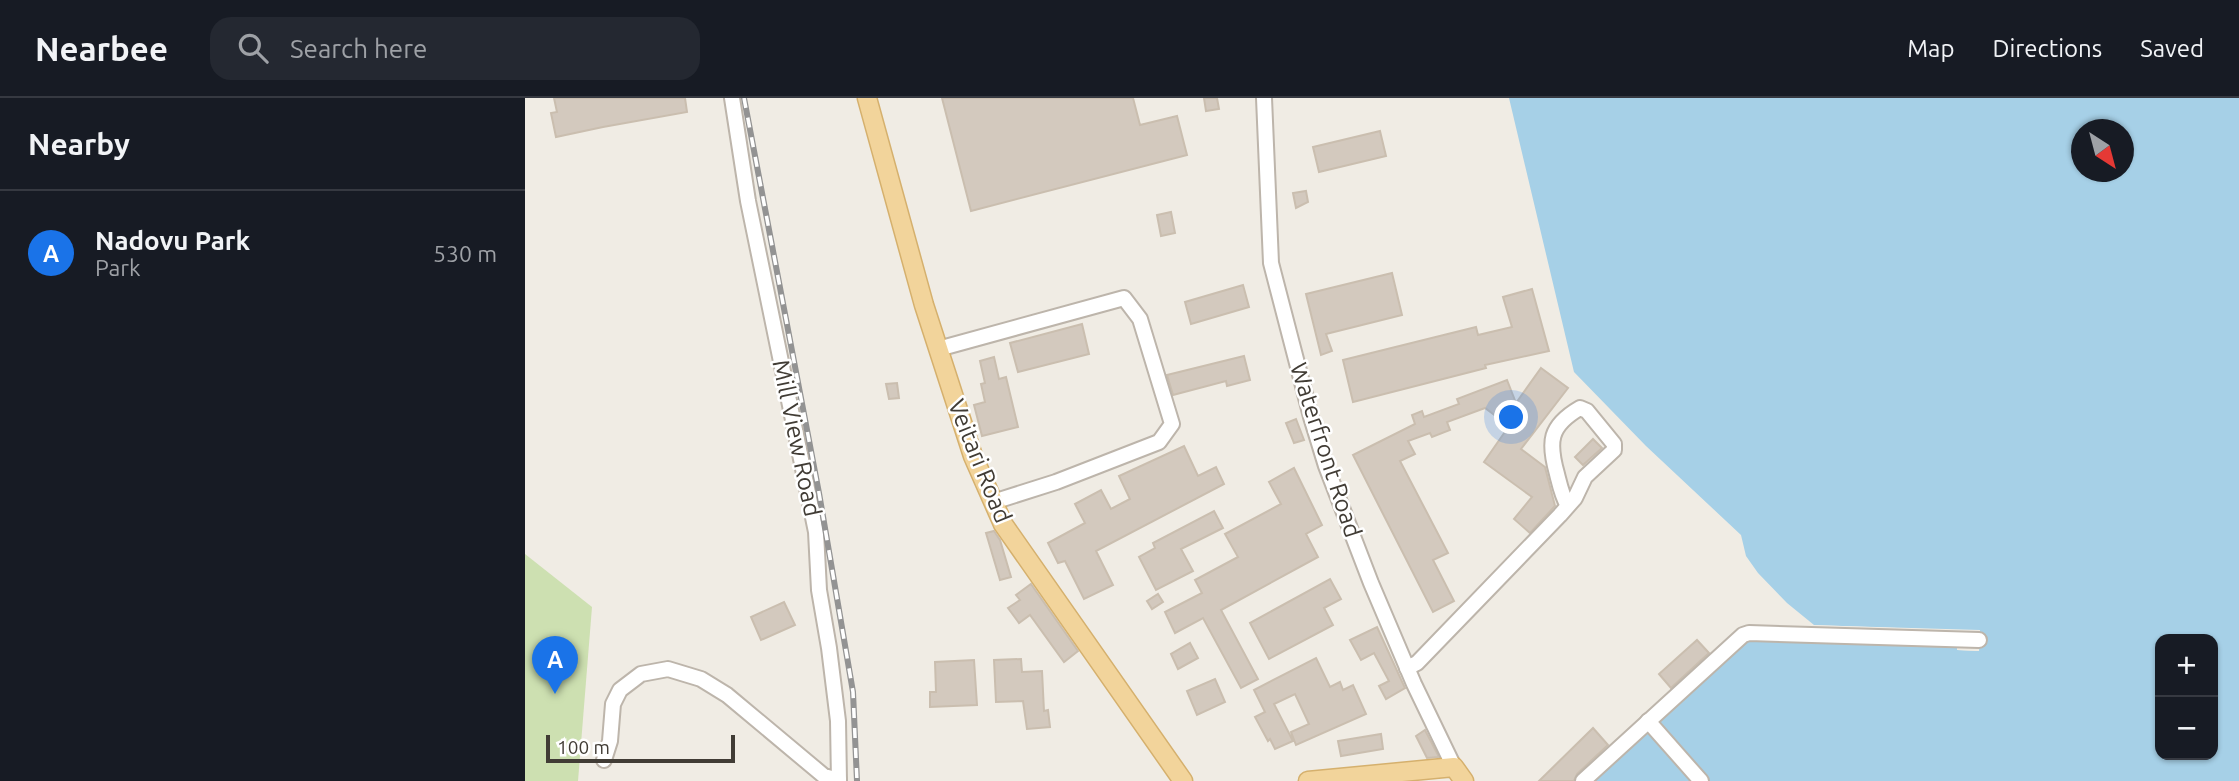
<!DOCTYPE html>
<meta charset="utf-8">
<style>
body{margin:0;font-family:Ubuntu,sans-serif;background:#242831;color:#f1f3f6}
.controls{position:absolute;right:21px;bottom:21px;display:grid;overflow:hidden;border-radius:14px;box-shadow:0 2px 5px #0004}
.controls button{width:63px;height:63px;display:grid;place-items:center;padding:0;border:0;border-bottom:2px solid #363941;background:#171b24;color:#f1f3f6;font:35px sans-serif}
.compass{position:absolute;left:1546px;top:21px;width:63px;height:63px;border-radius:50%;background:#171b24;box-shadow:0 2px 5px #0004;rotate:144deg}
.scale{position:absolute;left:21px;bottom:18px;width:189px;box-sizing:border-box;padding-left:7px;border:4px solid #413c35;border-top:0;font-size:19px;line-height:24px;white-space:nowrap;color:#413c35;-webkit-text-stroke:5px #fff;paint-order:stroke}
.you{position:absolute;left:987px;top:320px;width:24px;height:24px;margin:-18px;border:5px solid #fff;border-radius:50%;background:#1a73e8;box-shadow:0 0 0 10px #1a73e833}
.badge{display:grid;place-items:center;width:46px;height:46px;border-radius:50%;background:#1a73e8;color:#fff;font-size:23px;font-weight:700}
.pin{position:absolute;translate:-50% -58px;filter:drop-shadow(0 2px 4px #0008)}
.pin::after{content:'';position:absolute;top:37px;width:24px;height:21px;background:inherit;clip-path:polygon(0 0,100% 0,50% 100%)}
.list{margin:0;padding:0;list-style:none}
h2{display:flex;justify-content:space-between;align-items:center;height:91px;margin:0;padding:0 28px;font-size:30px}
h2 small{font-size:23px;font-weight:400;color:#9ea1a6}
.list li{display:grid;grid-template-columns:46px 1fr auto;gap:21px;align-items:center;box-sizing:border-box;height:126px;padding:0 28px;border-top:2px solid #363941}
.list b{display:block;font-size:26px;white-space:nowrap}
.list p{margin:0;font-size:23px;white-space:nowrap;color:#9ea1a6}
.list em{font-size:23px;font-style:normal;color:#9ea1a6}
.icon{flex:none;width:38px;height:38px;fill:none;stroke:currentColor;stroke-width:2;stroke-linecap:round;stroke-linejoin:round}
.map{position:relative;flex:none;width:1714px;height:683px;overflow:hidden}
header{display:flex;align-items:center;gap:42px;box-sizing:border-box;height:98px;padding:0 35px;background:#171b24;border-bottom:2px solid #363941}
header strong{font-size:33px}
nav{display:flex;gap:38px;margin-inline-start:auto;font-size:24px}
.search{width:490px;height:63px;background:#242831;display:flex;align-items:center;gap:18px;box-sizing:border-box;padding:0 24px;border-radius:21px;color:#9ea1a6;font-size:26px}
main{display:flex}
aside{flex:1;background:#171b24}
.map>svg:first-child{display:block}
.green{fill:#cde0b1}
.water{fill:#a6d0e7;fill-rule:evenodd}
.pier{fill:#f0ece4}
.building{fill:#d3c9be;stroke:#cabeaf;stroke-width:2}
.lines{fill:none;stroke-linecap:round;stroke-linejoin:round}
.minor-casing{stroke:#bdb5ab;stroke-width:18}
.major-casing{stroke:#d5b06d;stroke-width:21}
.minor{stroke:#fff;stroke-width:14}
.major{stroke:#f2d49b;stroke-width:18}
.rail-casing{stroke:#939393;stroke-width:6}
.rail{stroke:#fff;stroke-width:3.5;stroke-dasharray:10;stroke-linecap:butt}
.labels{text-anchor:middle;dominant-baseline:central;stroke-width:5;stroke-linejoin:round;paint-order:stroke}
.street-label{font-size:24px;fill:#413c35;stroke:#fff}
</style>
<header>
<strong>Nearbee</strong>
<div class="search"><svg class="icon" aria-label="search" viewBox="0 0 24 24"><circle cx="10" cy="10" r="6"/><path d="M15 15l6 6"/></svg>Search here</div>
<nav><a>Map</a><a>Directions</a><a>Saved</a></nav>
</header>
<main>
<aside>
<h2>Nearby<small></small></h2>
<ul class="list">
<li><span class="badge">A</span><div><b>Nadovu Park</b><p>Park</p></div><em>530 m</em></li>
</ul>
</aside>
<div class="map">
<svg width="1714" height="683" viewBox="0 0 1714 683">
<rect width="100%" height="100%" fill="#f0ece4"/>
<!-- green -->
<polygon class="green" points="0,456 67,509 53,683 0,683"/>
<!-- water -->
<g class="water">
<path d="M984,0H1714V683H1181L1131,626L1217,548L1230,539L1432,545V552L1454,553L1455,533L1289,527L1262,505L1233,475L1221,458L1216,437L1121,348L1049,274ZM1556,32H1598V74H1556ZM1635,541H1688V657H1635Z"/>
<polygon points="1124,632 1168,683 1068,683"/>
</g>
<!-- pier -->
<polygon class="pier" points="1283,527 1455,532 1454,553 1432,552 1432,546 1435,544 1435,549 1451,549 1451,536 1287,530"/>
<!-- building -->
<g class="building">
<polygon points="29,0 160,0 162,14 78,29 31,39 26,15 32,14"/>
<polygon points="417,0 608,0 615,27 652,18 662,57 446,113"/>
<polygon points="679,0 692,0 694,11 681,13"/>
<polygon points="855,33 861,58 794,74 788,49"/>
<polygon points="781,93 783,104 771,110 768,95"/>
<polygon points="646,114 650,135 636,138 632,117"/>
<polygon points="867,175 877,217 801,236 807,253 796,257 781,196"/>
<polygon points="718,187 724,209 666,226 660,204"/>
<polygon points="1007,191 1024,253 960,267 961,270 828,304 818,262 951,229 953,237 987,229 978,199"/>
<polygon points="557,226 564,256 493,274 485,245"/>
<polygon points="719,258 725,282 702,288 701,283 648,297 642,277"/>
<polygon points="469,259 474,281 481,279 493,329 457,338 449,307 460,304 456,286 460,285 455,263"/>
<polygon points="1016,270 1043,290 996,351 1020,369 1030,408 1005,435 989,421 1007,399 959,364 984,328 960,310 922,324 925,332 907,339 905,335 883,343 890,356 875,363 923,455 908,462 929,503 908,514 828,357 890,326 887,317 897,313 899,319 934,306 932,301 982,282 991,305"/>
<polygon points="372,285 374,300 364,301 361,286"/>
<polygon points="771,321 779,342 769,345 761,325"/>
<polygon points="1068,341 1077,350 1058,367 1050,359"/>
<polygon points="659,348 673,378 691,369 699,386 571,453 588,487 559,501 540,463 533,465 523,445 560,425 550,406 576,392 586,411 605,401 594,378"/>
<polygon points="769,370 797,427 781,436 793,459 696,512 733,581 716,590 678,520 650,535 640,514 677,495 670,482 713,459 700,436 756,406 744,384"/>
<polygon points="689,413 698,430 656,451 668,473 631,492 614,459 630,450 628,445"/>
<polygon points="469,433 475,442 486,479 475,482 461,435"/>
<polygon points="805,481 816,501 799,510 808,527 744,561 725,525"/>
<polygon points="506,486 553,553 539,564 505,517 494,525 483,510 495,502 491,497"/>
<polygon points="633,496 638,504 627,511 622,503"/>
<polygon points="259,504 270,527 236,542 226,519"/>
<polygon points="852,529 880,590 861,601 854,588 864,583 849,555 836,562 825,542"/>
<polygon points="1172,542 1184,555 1146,590 1134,576"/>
<polygon points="665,545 673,560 653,571 646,556"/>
<polygon points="791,560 805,589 815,584 818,592 828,587 841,616 771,647 766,634 784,626 770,596 749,606 768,643 750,651 745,641 743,643 730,619 740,614 729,592"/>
<polygon points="496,561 497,574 517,573 519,613 523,612 525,629 502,631 498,603 471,604 469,562"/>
<polygon points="449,562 452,607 405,609 405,594 411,594 410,564"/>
<polygon points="690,581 700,604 672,617 662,593"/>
<polygon points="1068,630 1083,647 1052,676 1049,683 1014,683"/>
<polygon points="900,632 914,659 902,660 891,638"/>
<polygon points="856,636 858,651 816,658 813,643"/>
</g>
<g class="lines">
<!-- minor casing -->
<g class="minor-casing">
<g id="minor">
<polyline points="207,0 223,103 291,434 294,492 304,550 313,623 314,683"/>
<polyline points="739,0 746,165 786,319 801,368 846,485 889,586 929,669"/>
<polyline points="413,251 599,200 615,221 647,326 634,344 531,384 468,404"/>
<path d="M882,570L892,565L1035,417L1050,400L1060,379L1089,352V346L1062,313L1055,310C1024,328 1023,344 1032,376C1035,388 1037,398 1043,408"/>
<polyline points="1123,623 1176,683"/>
<polyline points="79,662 85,643 88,606 95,592 116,576 143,571 176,581 202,597 299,678 314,682"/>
<polyline points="1058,683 1218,537 1224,535 1454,542"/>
</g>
</g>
<!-- major casing -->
<g class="major-casing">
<g id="major">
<polyline points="342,0 399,207 448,358 478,426 658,683"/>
<polyline points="783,683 929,669 939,683"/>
</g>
</g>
<!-- minor -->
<use href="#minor" class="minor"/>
<!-- major -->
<use href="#major" class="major"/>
<!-- rail casing -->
<g class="rail-casing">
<polyline id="rail" points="219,0 294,395 328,594 332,683"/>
</g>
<!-- rail -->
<use href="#rail" class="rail"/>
</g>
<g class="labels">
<!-- street labels -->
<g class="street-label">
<text transform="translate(272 340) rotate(78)">Mill View Road</text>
<text transform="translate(801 352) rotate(72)">Waterfront Road</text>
<text transform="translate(455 363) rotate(68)">Veitari Road</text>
</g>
</g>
</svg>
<div class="controls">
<button>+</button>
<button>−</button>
</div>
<svg class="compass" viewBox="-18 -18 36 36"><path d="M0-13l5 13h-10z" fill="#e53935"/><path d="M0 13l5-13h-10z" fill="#9ea1a6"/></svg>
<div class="scale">100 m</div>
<div class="you"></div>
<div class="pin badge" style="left:30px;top:596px">A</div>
</div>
</main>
